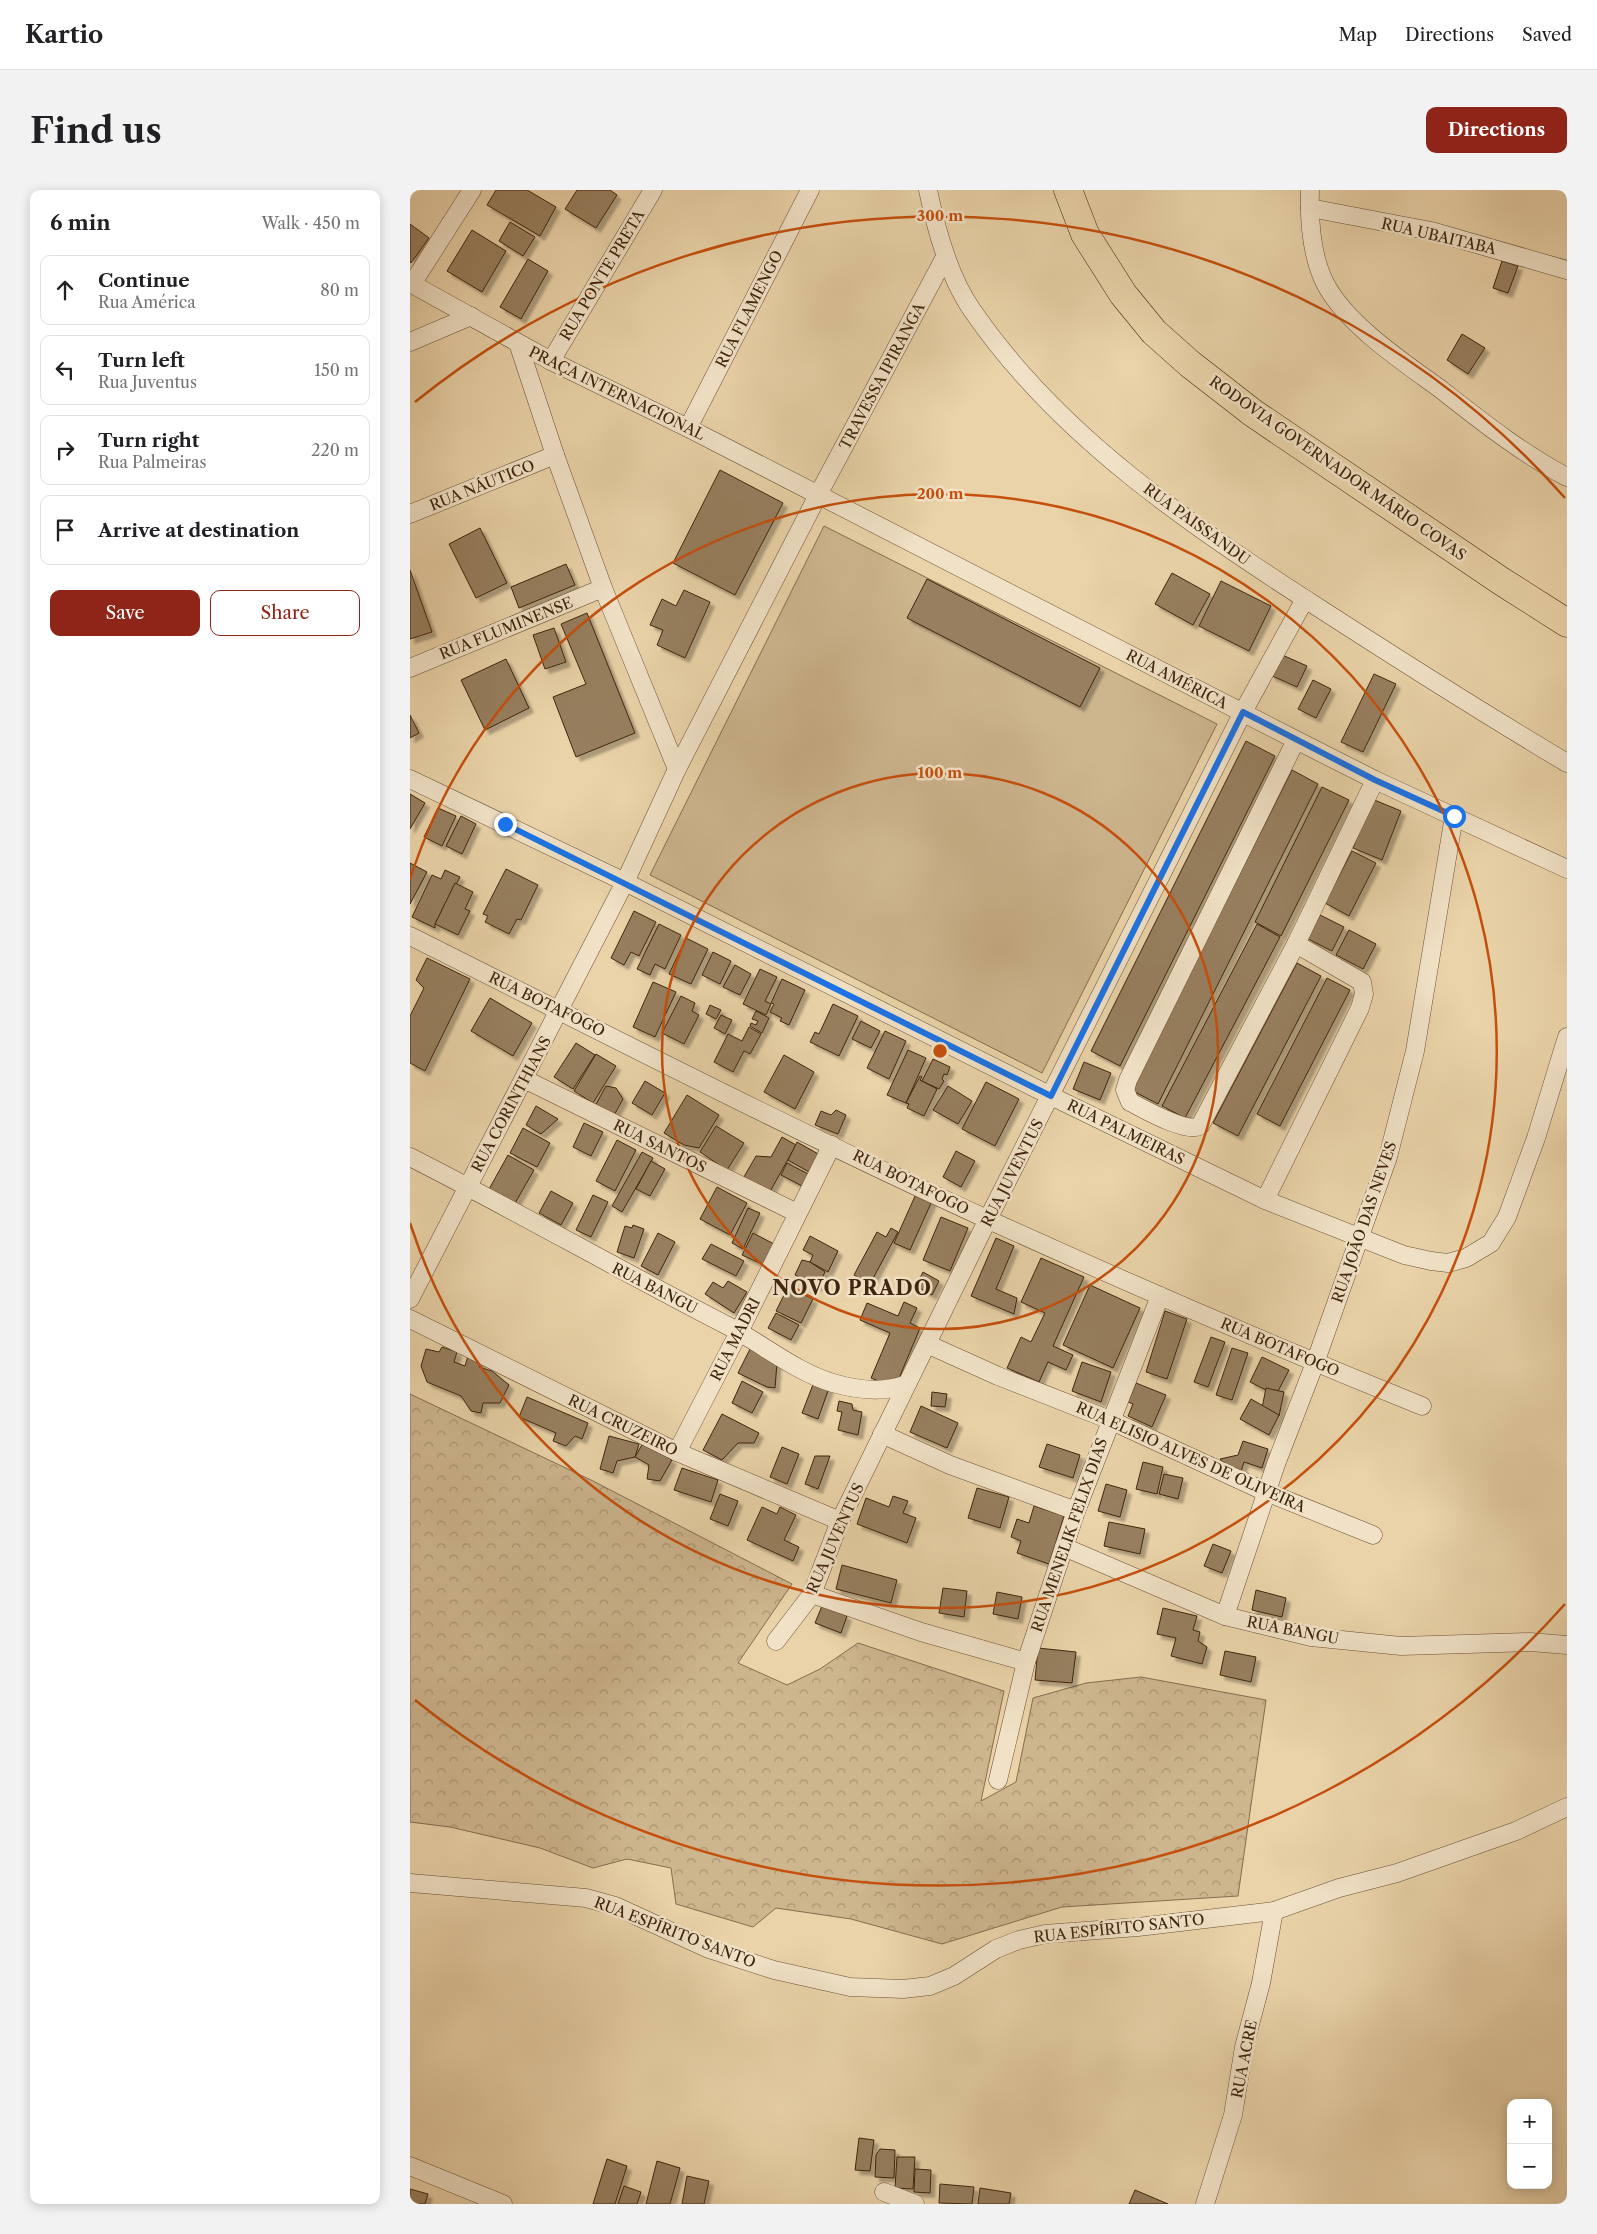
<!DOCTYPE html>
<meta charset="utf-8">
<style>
body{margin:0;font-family:"Libre Caslon Text",serif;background:#f2f2f2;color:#202124}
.controls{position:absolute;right:15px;bottom:15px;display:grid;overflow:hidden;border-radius:10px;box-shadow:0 2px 12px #0003}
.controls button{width:45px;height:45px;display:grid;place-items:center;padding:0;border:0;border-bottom:1px solid #e0e0e0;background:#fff;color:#202124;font:25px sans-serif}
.stop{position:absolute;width:15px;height:15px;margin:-11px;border:4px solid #1a73e8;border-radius:50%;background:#fff}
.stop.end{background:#1a73e8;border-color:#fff;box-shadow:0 1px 5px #0008}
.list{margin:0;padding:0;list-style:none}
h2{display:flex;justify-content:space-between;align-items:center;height:65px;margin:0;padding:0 20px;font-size:21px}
h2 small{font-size:16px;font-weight:400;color:#757577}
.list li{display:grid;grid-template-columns:32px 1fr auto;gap:15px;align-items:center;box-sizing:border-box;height:70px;margin:0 10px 10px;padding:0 10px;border:1px solid #e0e0e0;border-radius:10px}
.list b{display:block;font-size:19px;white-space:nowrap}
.list p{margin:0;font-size:16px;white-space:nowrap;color:#757577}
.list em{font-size:16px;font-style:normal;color:#757577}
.actions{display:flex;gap:10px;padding:15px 20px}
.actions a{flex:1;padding:11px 0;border:1px solid #8f2418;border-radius:10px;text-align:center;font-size:18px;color:#8f2418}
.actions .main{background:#8f2418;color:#fff}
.icon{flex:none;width:28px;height:28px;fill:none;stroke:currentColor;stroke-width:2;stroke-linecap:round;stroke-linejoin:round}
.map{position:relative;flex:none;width:1157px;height:2014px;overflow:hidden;border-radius:10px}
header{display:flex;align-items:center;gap:30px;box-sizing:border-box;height:70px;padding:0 25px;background:#fff;border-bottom:1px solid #e0e0e0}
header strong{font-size:24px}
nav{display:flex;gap:28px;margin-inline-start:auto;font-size:18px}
.intro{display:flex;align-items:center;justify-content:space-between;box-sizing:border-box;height:120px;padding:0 30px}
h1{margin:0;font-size:35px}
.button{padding:12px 22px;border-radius:10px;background:#8f2418;color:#fff;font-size:18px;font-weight:700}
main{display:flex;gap:30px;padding:0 30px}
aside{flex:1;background:#fff;border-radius:10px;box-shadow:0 2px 12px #0003}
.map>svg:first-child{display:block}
.green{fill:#cdb58e;stroke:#866d4e}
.forest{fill:url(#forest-crowns);stroke:#866d4e}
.building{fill:#977f5e;stroke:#3e250d;filter:url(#shadow)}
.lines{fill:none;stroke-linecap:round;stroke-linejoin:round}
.minor-casing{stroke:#695034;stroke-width:19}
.trunk-casing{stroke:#3e250d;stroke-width:29}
.minor{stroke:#f1e2c7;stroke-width:18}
.trunk{stroke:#ead3a9;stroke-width:28}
.route{stroke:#1a73e8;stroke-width:6}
.ring{fill:none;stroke:#c64f0c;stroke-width:2.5}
.labels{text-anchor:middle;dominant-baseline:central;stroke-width:5;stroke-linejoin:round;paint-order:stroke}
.street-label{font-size:15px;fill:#3e250d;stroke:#f1e2c7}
.district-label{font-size:20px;font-weight:bold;letter-spacing:1px;fill:#3e250d;stroke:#f1e2c7}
.centre{fill:#c64f0c;stroke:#f1e2c7;stroke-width:2.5}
.ring-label{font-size:15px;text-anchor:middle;font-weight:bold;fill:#c64f0c;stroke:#f1e2c7;stroke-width:5;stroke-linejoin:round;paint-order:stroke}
</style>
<header>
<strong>Kartio</strong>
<nav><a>Map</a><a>Directions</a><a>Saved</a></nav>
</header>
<div class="intro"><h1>Find us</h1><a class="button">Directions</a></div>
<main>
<aside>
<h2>6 min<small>Walk · 450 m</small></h2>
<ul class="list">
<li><svg class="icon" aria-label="ahead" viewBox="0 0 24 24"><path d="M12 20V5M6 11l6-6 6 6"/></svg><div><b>Continue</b><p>Rua América</p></div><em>80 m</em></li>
<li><svg class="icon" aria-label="left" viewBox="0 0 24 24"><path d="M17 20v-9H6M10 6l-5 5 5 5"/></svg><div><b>Turn left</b><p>Rua Juventus</p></div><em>150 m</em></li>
<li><svg class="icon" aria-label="right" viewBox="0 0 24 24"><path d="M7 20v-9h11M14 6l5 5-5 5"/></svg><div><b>Turn right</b><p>Rua Palmeiras</p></div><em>220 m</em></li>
<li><svg class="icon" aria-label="arrive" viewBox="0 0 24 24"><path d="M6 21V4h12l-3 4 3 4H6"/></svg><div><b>Arrive at destination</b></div></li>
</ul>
<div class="actions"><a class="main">Save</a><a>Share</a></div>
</aside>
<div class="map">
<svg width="1157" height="2014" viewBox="0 0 1157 2014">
<defs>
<pattern id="forest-crowns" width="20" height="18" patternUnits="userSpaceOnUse" patternTransform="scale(1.25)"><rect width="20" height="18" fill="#cdb58e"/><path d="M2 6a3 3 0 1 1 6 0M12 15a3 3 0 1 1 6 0" fill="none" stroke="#a89372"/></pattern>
<filter id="shadow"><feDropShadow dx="4.5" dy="4.5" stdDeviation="1" flood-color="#0004"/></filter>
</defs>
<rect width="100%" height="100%" fill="#ead3a9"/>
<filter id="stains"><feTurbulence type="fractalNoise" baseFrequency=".004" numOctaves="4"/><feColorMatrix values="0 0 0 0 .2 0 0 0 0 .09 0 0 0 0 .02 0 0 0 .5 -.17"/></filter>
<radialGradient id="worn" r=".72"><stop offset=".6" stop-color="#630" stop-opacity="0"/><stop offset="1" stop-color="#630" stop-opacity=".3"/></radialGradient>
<!-- green -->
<polygon class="green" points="414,336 807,534 632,883 240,685"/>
<!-- forest -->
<polygon class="forest" points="0,1204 183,1291 382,1394 328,1473 377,1495 410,1479 448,1453 594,1501 571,1611 606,1592 623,1508 676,1493 731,1487 856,1510 828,1706 652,1717 532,1754 441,1729 366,1718 343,1737 266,1714 261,1678 217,1669 183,1678 130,1658 40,1637 0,1632"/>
<!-- building -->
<g class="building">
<polygon points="86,0 117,0 146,17 130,46 77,15"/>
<polygon points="167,0 200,0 207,5 186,38 155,19"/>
<polygon points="100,32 125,47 113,66 89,51"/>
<polygon points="0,34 19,48 1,73 0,72"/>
<polygon points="62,40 96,61 72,102 37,81"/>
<polygon points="118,69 138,81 111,129 90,117"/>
<polygon points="1092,71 1108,76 1098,103 1083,98"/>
<polygon points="1052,144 1075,158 1058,184 1037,170"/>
<polygon points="310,280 373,313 325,405 263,373"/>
<polygon points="70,338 97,393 66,408 39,354"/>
<polygon points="156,374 165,395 109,418 101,397"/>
<polygon points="0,380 22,442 0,449"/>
<polygon points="762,383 800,404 783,435 745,414"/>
<polygon points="517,389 690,478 670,517 497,428"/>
<polygon points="811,391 861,416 839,461 789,436"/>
<polygon points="274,400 300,412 275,468 247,455 253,440 240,435 252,409 266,416"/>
<polygon points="177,423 225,543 166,567 143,507 176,494 151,434"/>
<polygon points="144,438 156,472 135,479 123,445"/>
<polygon points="870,464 897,476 887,497 860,485"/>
<polygon points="96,469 119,518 75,540 51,490"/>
<polygon points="964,484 986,494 953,562 931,552"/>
<polygon points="903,490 921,499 906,528 888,519"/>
<polygon points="0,525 9,543 0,548"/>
<polygon points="836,551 865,566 710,876 681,861"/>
<polygon points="882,580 908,594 748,914 721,900"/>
<polygon points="912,597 939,610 871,746 845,732"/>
<polygon points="0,604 15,613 0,639"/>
<polygon points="962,609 991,621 972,670 943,658"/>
<polygon points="28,618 46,626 32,656 14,647"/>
<polygon points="51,626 66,634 52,664 36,656"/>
<polygon points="942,661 966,673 939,726 915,713"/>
<polygon points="0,673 17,682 0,714"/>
<polygon points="96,679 128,695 111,730 107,729 99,744 75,732 78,726 73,724"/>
<polygon points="35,680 50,687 25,734 25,738 2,727 22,685 31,689"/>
<polygon points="45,693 63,702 55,719 60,721 48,745 25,734"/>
<polygon points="224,721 246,732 229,766 221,762 214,775 201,768"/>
<polygon points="910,725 934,737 922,761 898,749"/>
<polygon points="249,734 271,745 255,779 245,774 240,785 227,779"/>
<polygon points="847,734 870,747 775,928 752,916"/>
<polygon points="939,740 966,754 953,779 926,765"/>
<polygon points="276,748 298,759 281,794 259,784"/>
<polygon points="303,762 321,771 310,794 292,785"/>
<polygon points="17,768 60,789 15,881 0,873 0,826 14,798 6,790"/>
<polygon points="887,773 911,786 828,946 803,933"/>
<polygon points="325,775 341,784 330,805 313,797"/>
<polygon points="350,779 367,787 355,811 361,814 356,825 333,814"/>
<polygon points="917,788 940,800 870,936 847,924"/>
<polygon points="372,789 395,800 379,835 370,831 372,828 360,822 364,814 361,813"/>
<polygon points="243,792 266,802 245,847 223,837"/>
<polygon points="271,806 285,813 282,821 289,825 274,854 252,843"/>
<polygon points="80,808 122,833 103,866 61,841"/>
<polygon points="423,814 448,826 429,866 400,852 405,842 409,844"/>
<polygon points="300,815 311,820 306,829 296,824"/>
<polygon points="346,821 359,828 352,843 340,836 341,833 346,835 348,831 342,829"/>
<polygon points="311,825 322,830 315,844 304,838"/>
<polygon points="451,831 470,841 461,858 442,849"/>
<polygon points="339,837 351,844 340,864 334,861 323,882 304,872 318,844 332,851"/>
<polygon points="475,841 496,851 479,889 457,878"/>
<polygon points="166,853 185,865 163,899 144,887"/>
<polygon points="498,860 516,868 496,913 477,905"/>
<polygon points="186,864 206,876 183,913 164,901"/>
<polygon points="374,865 404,882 385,919 354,902"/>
<polygon points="523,869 540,877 537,885 534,884 532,889 534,891 529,899 512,891"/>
<polygon points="674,872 701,883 690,910 663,899"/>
<polygon points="510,886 512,887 510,890 527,899 514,926 497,918 499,914 496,913"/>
<polygon points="235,891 255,903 242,925 222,913"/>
<polygon points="576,892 609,909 585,956 552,939"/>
<polygon points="196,896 206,898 213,909 202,929 184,918"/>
<polygon points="538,896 562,911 548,934 523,920"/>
<polygon points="277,905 309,925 289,958 274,955 254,943"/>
<polygon points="126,916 148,929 131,944 116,935"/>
<polygon points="426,920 436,925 428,944 405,935 411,921 421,925"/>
<polygon points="174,933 193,942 181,966 163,957"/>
<polygon points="306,936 334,953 317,980 290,962"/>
<polygon points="113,938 140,953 127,977 100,963"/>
<polygon points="372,947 386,955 357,1007 331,992 346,966 361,967"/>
<polygon points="207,950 226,960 205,1001 186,991"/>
<polygon points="387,952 410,965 401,983 378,970"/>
<polygon points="546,961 565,971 551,997 533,987"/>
<polygon points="232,962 243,968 212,1022 202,1016"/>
<polygon points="98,965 124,980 104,1015 78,1001"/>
<polygon points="241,971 255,979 240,1006 226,999"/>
<polygon points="377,973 400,985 394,997 371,985"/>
<polygon points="307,997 337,1013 320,1045 290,1029"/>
<polygon points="141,1001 163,1013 151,1035 129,1023"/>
<polygon points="506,1004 522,1011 500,1060 484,1053"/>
<polygon points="183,1005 198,1012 181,1047 166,1040"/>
<polygon points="338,1018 350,1023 333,1059 322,1053"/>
<polygon points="531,1027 558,1038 540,1081 513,1070"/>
<polygon points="223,1035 234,1039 224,1068 207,1062 215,1036 222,1038"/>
<polygon points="481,1038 488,1042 460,1094 444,1085 467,1042 476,1047"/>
<polygon points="248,1043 265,1052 248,1085 231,1076"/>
<polygon points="343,1043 364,1054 354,1075 332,1065"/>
<polygon points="400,1046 428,1061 418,1082 400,1072 403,1065 393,1060"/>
<polygon points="586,1048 604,1056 586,1099 607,1108 604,1124 561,1106"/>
<polygon points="301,1054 334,1071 326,1086 292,1069"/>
<polygon points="631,1068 674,1087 643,1156 663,1165 656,1180 638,1172 629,1192 597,1178 611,1147 621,1152 635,1123 611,1112"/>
<polygon points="392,1070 400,1072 415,1082 408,1097 385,1085"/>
<polygon points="513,1082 529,1091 522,1105 506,1096"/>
<polygon points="318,1091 337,1102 324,1123 295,1104 303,1092 313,1098"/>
<polygon points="680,1095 730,1118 703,1178 653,1155"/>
<polygon points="378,1097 403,1109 391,1133 366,1121"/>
<polygon points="494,1112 507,1118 500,1133 510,1138 485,1198 461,1188 480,1143 450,1130 457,1113 488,1126"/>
<polygon points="755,1121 777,1129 757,1189 736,1182"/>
<polygon points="366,1123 389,1135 381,1150 358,1138"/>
<polygon points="801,1147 815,1152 798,1197 784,1192"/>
<polygon points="32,1157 47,1162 44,1172 55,1176 58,1166 71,1170 69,1177 82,1181 99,1195 90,1213 73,1213 71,1223 61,1221 51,1206 17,1192 11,1176 16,1159 29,1162"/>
<polygon points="822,1158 838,1163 822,1210 806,1205"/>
<polygon points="340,1159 367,1173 365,1198 357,1197 328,1183"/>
<polygon points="852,1167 879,1180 866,1205 840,1192"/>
<polygon points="672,1172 701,1182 691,1212 662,1201"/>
<polygon points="332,1191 353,1202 342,1223 322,1213"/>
<polygon points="404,1192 419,1198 408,1229 392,1223"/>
<polygon points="726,1193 756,1205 742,1237 718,1226 723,1214 718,1212"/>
<polygon points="856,1198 874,1202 869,1226 851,1223"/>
<polygon points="522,1202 537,1204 535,1217 521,1216"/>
<polygon points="117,1207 178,1233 172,1249 165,1246 156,1256 143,1251 146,1243 109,1227"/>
<polygon points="841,1209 869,1225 859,1245 830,1229"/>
<polygon points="429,1211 442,1214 443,1220 452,1222 448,1245 428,1240 432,1222 427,1221"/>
<polygon points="511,1216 548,1233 537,1258 500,1242"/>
<polygon points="312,1224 349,1243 344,1253 328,1253 312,1270 293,1260"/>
<polygon points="199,1246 229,1254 225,1267 207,1271 203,1283 190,1279"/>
<polygon points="833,1251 858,1259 852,1278 834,1272 830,1285 821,1282 810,1269 828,1265"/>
<polygon points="233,1253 262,1270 250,1291 237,1289 239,1275 225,1267"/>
<polygon points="637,1254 670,1265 663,1288 629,1277"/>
<polygon points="372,1257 389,1264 377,1294 360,1287"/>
<polygon points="405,1266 420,1266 408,1299 395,1294"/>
<polygon points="733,1272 753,1277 747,1304 726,1299"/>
<polygon points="272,1278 308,1290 301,1312 264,1300"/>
<polygon points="754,1284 773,1288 768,1309 749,1304"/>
<polygon points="696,1294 717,1300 710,1327 688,1321"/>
<polygon points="567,1298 599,1307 590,1338 558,1328"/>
<polygon points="310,1304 328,1311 318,1336 300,1329"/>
<polygon points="483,1306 498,1311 493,1323 506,1328 497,1353 447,1334 456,1308 479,1317"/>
<polygon points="624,1316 654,1326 639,1374 607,1363 611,1351 601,1347 607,1329 619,1333"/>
<polygon points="352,1317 367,1324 370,1317 386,1325 374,1350 389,1357 383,1371 337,1350"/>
<polygon points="699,1332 735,1339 730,1364 694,1356"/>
<polygon points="803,1354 821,1361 812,1383 794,1376"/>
<polygon points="432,1375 487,1390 481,1413 426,1399"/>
<polygon points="533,1398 557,1401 554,1427 529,1423"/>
<polygon points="846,1400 876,1408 872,1427 842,1420"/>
<polygon points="587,1402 612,1407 608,1429 583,1424"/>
<polygon points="412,1416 437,1426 431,1443 405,1433"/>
<polygon points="753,1418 787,1426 783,1440 790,1442 788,1451 797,1457 792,1474 761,1466 766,1448 747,1444"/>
<polygon points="628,1458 666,1462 662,1493 625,1490"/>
<polygon points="815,1461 846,1467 841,1492 810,1485"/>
<polygon points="449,1948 464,1950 460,1981 445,1980"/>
<polygon points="470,1959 485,1960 484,1988 465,1987 466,1965"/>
<polygon points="487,1967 505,1967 503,1999 485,1998"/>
<polygon points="197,1969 217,1976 205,2014 183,2014"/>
<polygon points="247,1971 270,1978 260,2014 236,2014"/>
<polygon points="505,1979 521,1980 520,2003 504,2002"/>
<polygon points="277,1986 299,1991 294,2014 272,2014"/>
<polygon points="530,1994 564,1997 562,2014 529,2013"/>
<polygon points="214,1996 231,2002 227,2014 208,2014"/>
<polygon points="570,1998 601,2003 599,2014 568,2014"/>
<polygon points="0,1999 18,2004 15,2014 0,2014"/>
<polygon points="725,2000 758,2014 719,2014"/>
</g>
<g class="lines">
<!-- minor casing -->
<g class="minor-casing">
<g id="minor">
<path d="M518,0C526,39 539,87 562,120C649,247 782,336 909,418C991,471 1073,523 1157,573"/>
<path d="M900,0C899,31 901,65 915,93C935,133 993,172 1029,198C1070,230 1111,263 1157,287"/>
<polyline points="900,18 1021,41 1157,80"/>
<polyline points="0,93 141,171 278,238 886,550 965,590 1157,679"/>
<polyline points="2,94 62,0"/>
<polyline points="0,152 61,126"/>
<polyline points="108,153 145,265 193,398 267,579"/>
<polyline points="141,171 243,0"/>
<polyline points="278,238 400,0"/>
<polyline points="0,324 145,265"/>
<polyline points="0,478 193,398"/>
<path d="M886,550L718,890L715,900L720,912C736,920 775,943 790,936L886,754L965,590"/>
<polyline points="0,589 215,692 641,906 855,1010 994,1065 1021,1071 1038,1073 1056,1068 1081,1053 1097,1027 1126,948 1157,847"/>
<path d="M0,746C192,842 384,941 579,1030C722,1095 866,1157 1012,1216"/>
<polyline points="114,889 387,1023"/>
<path d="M0,967C108,1022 213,1082 320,1137C354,1155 386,1182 423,1193C447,1200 474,1203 497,1194"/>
<polyline points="855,1010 950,818 954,804 952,792 886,754"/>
<polyline points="0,1109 215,692 267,579 408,305 535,67"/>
<polyline points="0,1129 267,1262 430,1331"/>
<polyline points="517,1154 588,1186 700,1230 856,1302 963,1345"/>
<polyline points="472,1244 540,1275 666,1321"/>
<polyline points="267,1262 329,1142 422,955"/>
<polyline points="654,1357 815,1426 901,1447 991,1456 1120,1452 1157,1455"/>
<polyline points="402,1404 511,1442 616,1472"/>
<polyline points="815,1426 866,1274 905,1173 978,967 1005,861 1044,626"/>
<polyline points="366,1451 402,1404 430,1331 578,1029 833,522 895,409"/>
<polyline points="588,1590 616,1472 666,1321 750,1106"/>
<polyline points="0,1693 176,1708 205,1716 299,1759 364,1780 440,1797 493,1799 520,1796 544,1786 586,1759 609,1750 635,1744 728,1737 864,1721 929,1698 987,1683 1106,1641 1157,1617"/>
<polyline points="0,1976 93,2014"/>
<polyline points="474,2002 505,2014"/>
<polyline points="795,2014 823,1925 834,1857 851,1793 864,1721"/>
</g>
</g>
<!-- trunk casing -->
<g class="trunk-casing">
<polyline id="trunk" points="658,0 675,44 713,104 744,142 780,174 843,223 1091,391 1157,433"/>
</g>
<!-- minor -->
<use href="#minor" class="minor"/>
<!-- trunk -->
<use href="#trunk" class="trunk"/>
</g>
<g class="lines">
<!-- route -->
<polyline class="route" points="95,634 641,906 833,522 965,590 1044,626"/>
</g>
<!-- distance rings -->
<g class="ring">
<circle cx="530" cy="861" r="278"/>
<path d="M0 689A557 557 0 1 1 0 1033"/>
<path d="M1155 1414A835 835 0 0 1 5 1510M5 212A835 835 0 0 1 1155 308"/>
</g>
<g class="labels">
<!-- street labels -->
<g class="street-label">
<text transform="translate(1029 46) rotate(13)">RUA UBAITABA</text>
<text transform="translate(192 85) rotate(-59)">RUA PONTE PRETA</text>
<text transform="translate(339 119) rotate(-63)">RUA FLAMENGO</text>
<text transform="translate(472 186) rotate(-62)">TRAVESSA IPIRANGA</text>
<text transform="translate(207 203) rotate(26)">PRAÇA INTERNACIONAL</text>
<text transform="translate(928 278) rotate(35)">RODOVIA GOVERNADOR MÁRIO COVAS</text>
<text transform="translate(72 295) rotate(-22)">RUA NÁUTICO</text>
<text transform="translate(787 334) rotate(36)">RUA PAISSANDU</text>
<text transform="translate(96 438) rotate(-22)">RUA FLUMINENSE</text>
<text transform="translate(767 489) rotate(27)">RUA AMÉRICA</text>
<text transform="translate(137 814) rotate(26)">RUA BOTAFOGO</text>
<text transform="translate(101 914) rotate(-62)">RUA CORINTHIANS</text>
<text transform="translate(716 942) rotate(26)">RUA PALMEIRAS</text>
<text transform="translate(250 956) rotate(26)">RUA SANTOS</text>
<text transform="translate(602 983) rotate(-63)">RUA JUVENTUS</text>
<text transform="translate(501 992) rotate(26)">RUA BOTAFOGO</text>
<text transform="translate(954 1032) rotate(-71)">RUA JOÃO DAS NEVES</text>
<text transform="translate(245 1098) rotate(27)">RUA BANGU</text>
<text transform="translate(325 1149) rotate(-63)">RUA MADRI</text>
<text transform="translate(870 1157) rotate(23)">RUA BOTAFOGO</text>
<text transform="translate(213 1235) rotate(26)">RUA CRUZEIRO</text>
<text transform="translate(781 1267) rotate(24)">RUA ELISIO ALVES DE OLIVEIRA</text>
<text transform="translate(659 1345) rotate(-71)">RUA MENELIK FELIX DIAS</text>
<text transform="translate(425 1348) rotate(-66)">RUA JUVENTUS</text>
<text transform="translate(883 1440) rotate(11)">RUA BANGU</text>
<text transform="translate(709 1738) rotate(-6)">RUA ESPÍRITO SANTO</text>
<text transform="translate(265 1742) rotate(21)">RUA ESPÍRITO SANTO</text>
<text transform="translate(834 1869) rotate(-79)">RUA ACRE</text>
</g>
<!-- district labels -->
<g class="district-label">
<text x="442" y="1098">NOVO PRADO</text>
</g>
</g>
<circle cx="530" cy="861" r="8" class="centre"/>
<g class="ring-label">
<text x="530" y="31">300 m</text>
<text x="530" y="309">200 m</text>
<text x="530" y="588">100 m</text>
</g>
<rect width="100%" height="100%" filter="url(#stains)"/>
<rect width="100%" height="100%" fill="url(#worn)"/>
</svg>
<div class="controls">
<button>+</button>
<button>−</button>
</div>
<div class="stop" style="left:1044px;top:626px"></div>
<div class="stop end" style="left:95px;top:634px"></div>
</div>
</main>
